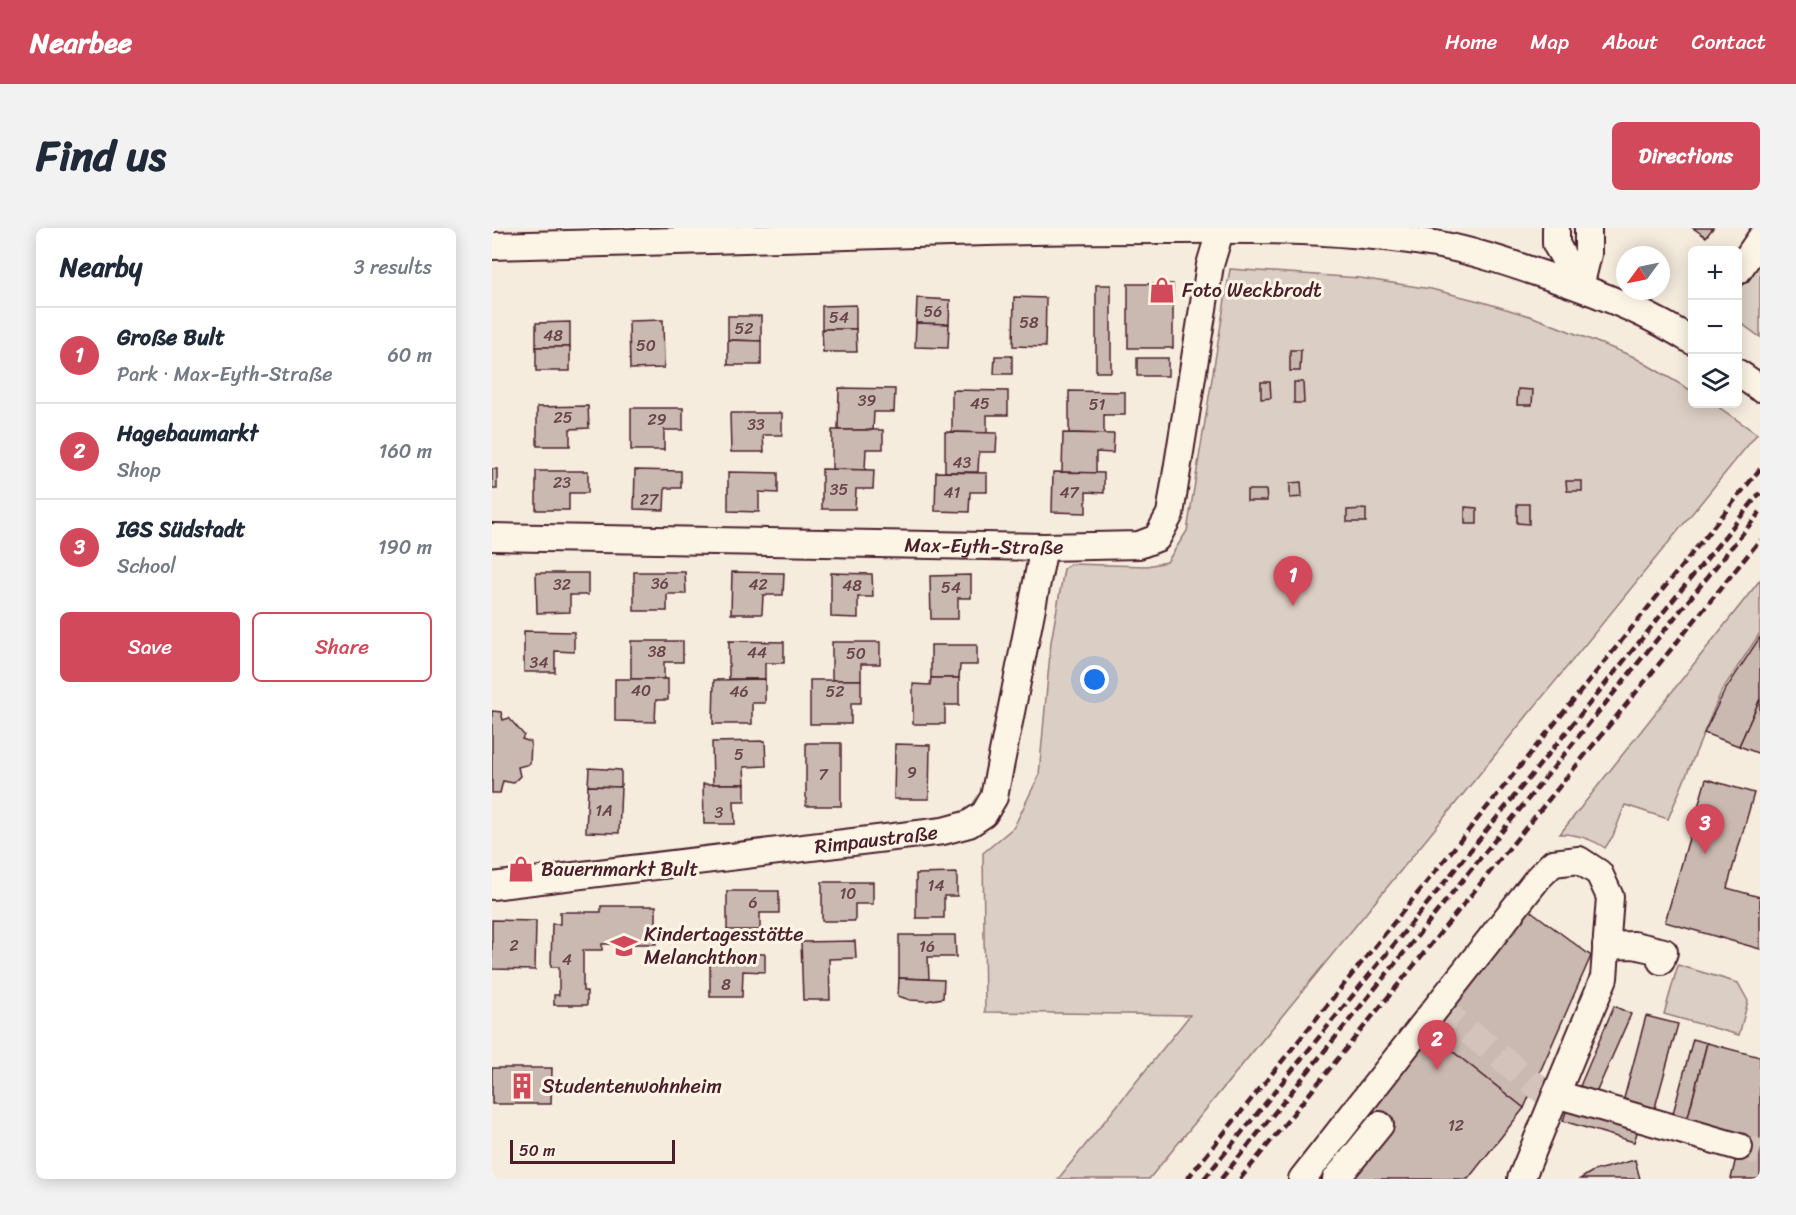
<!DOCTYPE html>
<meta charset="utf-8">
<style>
body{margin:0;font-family:Sriracha,sans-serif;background:#f2f2f3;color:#1f2937}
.controls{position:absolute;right:18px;top:18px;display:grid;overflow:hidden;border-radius:9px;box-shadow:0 3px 15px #0003}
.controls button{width:54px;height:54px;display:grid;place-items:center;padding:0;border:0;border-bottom:2px solid #e0e1e3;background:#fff;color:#1f2937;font:30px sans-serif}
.compass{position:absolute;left:1124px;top:18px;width:54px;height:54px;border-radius:50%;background:#fff;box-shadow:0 3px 15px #0003;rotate:237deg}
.scale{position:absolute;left:18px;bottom:15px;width:165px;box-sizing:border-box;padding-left:6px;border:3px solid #4a1f2b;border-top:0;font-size:16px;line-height:21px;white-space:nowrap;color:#4a1f2b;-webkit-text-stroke:4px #fcf5e5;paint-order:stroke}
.you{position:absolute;left:603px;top:452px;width:21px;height:21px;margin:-15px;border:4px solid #fff;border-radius:50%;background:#1a73e8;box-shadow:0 0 0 9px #1a73e833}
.badge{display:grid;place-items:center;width:39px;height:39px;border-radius:50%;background:#d1495b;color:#fff;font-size:20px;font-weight:700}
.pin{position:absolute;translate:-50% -50px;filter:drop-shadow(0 2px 3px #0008)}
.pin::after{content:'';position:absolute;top:32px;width:21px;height:18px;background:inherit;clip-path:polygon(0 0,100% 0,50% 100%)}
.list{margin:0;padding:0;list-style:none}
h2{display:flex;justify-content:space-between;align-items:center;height:78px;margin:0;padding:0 24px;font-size:26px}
h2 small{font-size:20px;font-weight:400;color:#747a83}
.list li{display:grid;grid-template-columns:39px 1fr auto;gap:18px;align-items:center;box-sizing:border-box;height:96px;padding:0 24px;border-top:2px solid #e0e1e3}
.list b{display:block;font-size:22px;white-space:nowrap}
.list p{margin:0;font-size:20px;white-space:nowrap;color:#747a83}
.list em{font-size:20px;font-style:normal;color:#747a83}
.actions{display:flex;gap:12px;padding:18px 24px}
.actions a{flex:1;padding:14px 0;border:2px solid #d1495b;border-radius:9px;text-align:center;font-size:21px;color:#d1495b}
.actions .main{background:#d1495b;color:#fff}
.icon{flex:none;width:33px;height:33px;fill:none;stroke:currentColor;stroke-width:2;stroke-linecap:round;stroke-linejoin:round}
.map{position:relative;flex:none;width:1268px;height:951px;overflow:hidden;border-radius:9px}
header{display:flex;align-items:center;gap:36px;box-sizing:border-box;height:84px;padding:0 30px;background:#d1495b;color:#fff}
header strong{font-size:28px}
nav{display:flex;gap:33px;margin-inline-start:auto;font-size:21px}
.intro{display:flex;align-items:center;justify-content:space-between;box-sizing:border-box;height:144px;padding:0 36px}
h1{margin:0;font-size:42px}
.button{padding:15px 27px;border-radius:9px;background:#d1495b;color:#fff;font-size:21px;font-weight:700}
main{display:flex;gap:36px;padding:0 36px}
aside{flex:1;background:#fff;border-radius:9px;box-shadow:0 3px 15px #0003}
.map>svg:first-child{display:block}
.green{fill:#dbcec4;stroke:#927678;stroke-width:1.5}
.building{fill:#cab9b1;stroke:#4a1f2b;stroke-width:1.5}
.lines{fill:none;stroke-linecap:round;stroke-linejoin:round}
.minor-tunnel{stroke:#d3c3ba;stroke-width:26;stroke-dasharray:26 13;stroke-linecap:butt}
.minor-casing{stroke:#4a1f2b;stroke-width:30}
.minor{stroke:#fcf5e5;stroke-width:26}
.rail{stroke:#4a1f2b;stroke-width:4.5;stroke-dasharray:9 4.5;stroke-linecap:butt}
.labels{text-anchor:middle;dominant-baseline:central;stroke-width:6;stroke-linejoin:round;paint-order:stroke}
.number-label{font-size:16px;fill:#6a464c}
.poi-label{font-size:20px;fill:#4a1f2b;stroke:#fcf5e5;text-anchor:start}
.street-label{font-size:20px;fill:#4a1f2b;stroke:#fcf5e5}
</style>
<header>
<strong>Nearbee</strong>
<nav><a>Home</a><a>Map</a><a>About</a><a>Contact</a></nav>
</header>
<div class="intro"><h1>Find us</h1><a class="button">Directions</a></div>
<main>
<aside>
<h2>Nearby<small>3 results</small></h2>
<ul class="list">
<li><span class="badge">1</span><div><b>Große Bult</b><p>Park · Max-Eyth-Straße</p></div><em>60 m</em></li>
<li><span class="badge">2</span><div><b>Hagebaumarkt</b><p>Shop</p></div><em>160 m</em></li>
<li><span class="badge">3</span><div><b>IGS Südstadt</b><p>School</p></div><em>190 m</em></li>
</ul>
<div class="actions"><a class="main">Save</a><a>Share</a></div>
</aside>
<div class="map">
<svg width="1268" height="951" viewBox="0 0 1268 951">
<rect width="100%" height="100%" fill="#f5ecde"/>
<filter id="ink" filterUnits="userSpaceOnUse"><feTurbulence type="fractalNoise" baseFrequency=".0167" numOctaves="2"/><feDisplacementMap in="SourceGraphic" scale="12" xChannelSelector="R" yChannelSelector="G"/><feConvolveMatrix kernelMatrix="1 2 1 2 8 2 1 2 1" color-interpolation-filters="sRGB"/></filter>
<g filter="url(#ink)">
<!-- green -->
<g class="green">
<polygon points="1268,32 1268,109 1246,93 1246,63"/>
<polygon points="738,41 868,50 939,61 987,73 1041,89 1140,128 1200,163 1200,176 1222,176 1265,206 657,951 566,951 698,787 493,784 491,625 522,599 547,547 559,414 572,341 578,336 655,338 675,334 695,303"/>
<path d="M1268,352V405L1229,464L1176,591L1133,577L1121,608L1113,620C1102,612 1082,605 1068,606Z"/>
<polygon points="1186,737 1246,755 1256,773 1247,807 1172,786"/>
</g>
<!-- building -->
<g class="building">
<polygon points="1201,0 1221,0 1214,9"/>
<rect x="636" y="56" width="45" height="64"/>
<rect x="604" y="57" width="15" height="87"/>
<polygon points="522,69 554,70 553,119 521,118"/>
<polygon points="425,70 458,72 457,96 424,95"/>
<polygon points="364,77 364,101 330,101 330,78"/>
<polygon points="236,88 269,88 269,113 236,112"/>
<polygon points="171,92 172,140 138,141 137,93"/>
<polygon points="78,94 78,119 44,119 44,95"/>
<polygon points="424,95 457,96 456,120 423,119"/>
<polygon points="330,101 364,101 365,124 331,124"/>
<polygon points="236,112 269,113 269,137 236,137"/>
<rect x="44" y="119" width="34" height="24"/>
<polygon points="798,122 809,122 808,143 798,143"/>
<polygon points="503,128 520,128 520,146 502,146"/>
<rect x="645" y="130" width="31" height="18"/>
<polygon points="769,154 778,154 779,170 769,171"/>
<polygon points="802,154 811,154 812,175 802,175"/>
<polygon points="347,160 403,161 402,184 382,184 381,202 346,202"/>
<polygon points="1026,161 1041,162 1040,177 1025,177"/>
<polygon points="460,162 516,163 516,187 495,187 495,205 460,204"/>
<polygon points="577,163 633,164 633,187 612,187 612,206 577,205"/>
<polygon points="96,178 97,200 78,201 78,218 45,218 45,179"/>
<polygon points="139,180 191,180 191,202 172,202 172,222 139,222"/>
<polygon points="238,185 290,185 290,207 271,207 272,224 239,224"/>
<polygon points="340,202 391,202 391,221 374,221 373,242 340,241"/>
<polygon points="453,204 505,205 504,224 487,224 486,244 453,244"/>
<polygon points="571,205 622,206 621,225 604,224 604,245 570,244"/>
<rect x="0" y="241" width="5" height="20"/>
<polygon points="330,241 382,242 381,261 364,261 363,281 330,281"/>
<polygon points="143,242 189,243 189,260 173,260 172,282 142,281"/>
<polygon points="44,243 96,243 96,265 77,265 77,282 44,282"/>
<polygon points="236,244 286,245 286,265 267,264 267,284 236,283"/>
<polygon points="444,244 495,245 495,264 478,264 477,284 443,283"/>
<polygon points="561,244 612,245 612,265 594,264 594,285 560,284"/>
<polygon points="1074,253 1090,253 1090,263 1075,263"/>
<polygon points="809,254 810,269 798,270 798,255"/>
<polygon points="755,262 774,262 775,273 755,273"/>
<polygon points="1025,276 1037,276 1037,296 1025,295"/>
<polygon points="973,279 985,280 985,296 973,296"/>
<polygon points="874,281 874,294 855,294 855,282"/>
<polygon points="142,344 193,344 194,366 175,366 175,383 142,383"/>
<polygon points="240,344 292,345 291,367 271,367 270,386 239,386"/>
<polygon points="44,345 96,345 96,367 78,367 78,384 45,385"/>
<polygon points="339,345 380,346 381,369 366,369 366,390 339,389"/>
<polygon points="479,347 479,370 466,370 466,391 439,391 438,348"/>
<polygon points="32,403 82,404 82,424 63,423 63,444 32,444"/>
<polygon points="1268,409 1268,471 1247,518 1212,505 1232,464"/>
<polygon points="139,413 191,413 191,434 172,434 172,451 139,451"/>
<polygon points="237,413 292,414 292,435 273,435 273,451 237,451"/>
<polygon points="340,414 388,414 388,436 369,436 369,452 340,452"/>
<polygon points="439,417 485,417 485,437 468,437 467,450 439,450"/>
<polygon points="439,450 467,450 467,477 453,477 453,496 421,496 421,456 438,457"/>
<polygon points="123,451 176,451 176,472 164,472 163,494 123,493"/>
<polygon points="273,451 273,475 260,475 260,496 221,496 222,452"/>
<polygon points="318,452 369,452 369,475 359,475 359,496 318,496"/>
<polygon points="1268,471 1268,526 1247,518"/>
<polygon points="0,483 9,484 11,492 17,490 32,507 30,511 39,514 38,536 26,539 28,548 21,555 11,553 8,565 0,565"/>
<polygon points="273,513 274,538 252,539 253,556 221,556 220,514"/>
<rect x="314" y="515" width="35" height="63"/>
<polygon points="403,516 438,517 437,571 402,571"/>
<polygon points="97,540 129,542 129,559 96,558"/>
<polygon points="1214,551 1262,565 1235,660 1268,669 1268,721 1173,694"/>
<polygon points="211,556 253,556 253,573 242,573 243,596 212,596"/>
<polygon points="96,558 129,559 127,605 94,604"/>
<polygon points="465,645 465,668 452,668 452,690 424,690 424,646"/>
<polygon points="330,654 381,654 381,676 363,676 363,693 330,693"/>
<polygon points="235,663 287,663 287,685 268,685 268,702 235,702"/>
<polygon points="109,678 164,678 164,716 110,716 110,722 91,722 91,763 95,763 95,777 62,777 62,767 67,767 67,739 59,739 60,696 68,696 68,684 109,684"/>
<polygon points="1035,680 1099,728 1032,880 936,804"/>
<polygon points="0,692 44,693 43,742 0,741"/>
<polygon points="407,707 463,707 464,729 436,729 437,751 407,750"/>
<polygon points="363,713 364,730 337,731 338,772 311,772 309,714"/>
<polygon points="218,725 273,726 273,744 251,743 250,769 218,769"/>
<polygon points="407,750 452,752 451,770 434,773 418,772 406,768"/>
<polygon points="1122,778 1139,786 1104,865 1088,858"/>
<polygon points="1154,788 1186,796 1162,883 1131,874"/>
<polygon points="936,804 1032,880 976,951 861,951 897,905 873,885"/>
<polygon points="1201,811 1215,815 1195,893 1180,889"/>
<polygon points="1215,815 1268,829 1268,913 1195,893"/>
<polygon points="0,840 60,840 59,876 0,876"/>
<polygon points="1076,878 1147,899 1142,914 1071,893"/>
<polygon points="1249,908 1268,913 1268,951 1239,951"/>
<polygon points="1143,932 1148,951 1088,951 1101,943"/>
</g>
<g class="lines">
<!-- minor-tunnel -->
<g class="minor-tunnel">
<polyline points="946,779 1062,872"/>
<polyline points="1247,919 1268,924"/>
</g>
<!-- minor casing -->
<g class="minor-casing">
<g id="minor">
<polyline points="1064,0 1064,16 1088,59"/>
<path d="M0,18C141,14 282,11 423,6C507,3 590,2 674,2C764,1 855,1 943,16C983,23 1023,37 1061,50C1109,66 1158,86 1200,113"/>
<polyline points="1246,43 1268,11"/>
<polyline points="1088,59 1096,26 1096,0"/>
<polyline points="1246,145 1268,160"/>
<path id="s1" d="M0,309L552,319L647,317L665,310L678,286L718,37L729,0"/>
<path id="s2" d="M0,658L451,603L477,596L492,586L502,569L552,319"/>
<polyline points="1114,718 1142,717 1172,724 1169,733"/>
<polyline points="1064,866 1247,919"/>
<polyline points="810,951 1046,650 1061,635 1087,632 1107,645 1118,669 1112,750 1029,951"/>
<polyline points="844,951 888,897"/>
</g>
</g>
<!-- minor -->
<use href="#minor" class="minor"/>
<!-- rail -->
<g class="rail">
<polyline points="695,951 1268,241"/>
<polyline points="712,951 1268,265"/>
<polyline points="729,951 1268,284"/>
<polyline points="748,951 1268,312"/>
</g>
</g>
</g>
<!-- icons -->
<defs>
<g id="shop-bare" transform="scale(2.07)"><path d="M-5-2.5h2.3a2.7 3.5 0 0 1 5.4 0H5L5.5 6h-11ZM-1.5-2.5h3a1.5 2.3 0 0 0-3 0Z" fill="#d1495b" stroke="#fcf5e5" stroke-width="2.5" paint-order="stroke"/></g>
<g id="school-bare" transform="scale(2.07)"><path d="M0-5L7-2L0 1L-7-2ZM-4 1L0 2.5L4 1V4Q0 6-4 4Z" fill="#d1495b" stroke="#fcf5e5" stroke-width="2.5" paint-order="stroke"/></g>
<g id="building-bare" transform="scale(2.07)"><path d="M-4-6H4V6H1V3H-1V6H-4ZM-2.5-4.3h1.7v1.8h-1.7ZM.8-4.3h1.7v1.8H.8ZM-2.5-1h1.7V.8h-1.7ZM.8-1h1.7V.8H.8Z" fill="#d1495b" stroke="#fcf5e5" stroke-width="2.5" paint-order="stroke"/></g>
</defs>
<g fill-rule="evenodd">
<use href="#shop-bare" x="670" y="62"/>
<use href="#shop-bare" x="29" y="641"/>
<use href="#school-bare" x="132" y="718"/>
<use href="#building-bare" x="30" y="858"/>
</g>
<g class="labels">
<!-- number labels -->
<g class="number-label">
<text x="441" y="83">56</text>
<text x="347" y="89">54</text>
<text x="537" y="94">58</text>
<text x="252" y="100">52</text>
<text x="61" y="107">48</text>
<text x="154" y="117">50</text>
<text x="375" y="172">39</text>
<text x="488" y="175">45</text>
<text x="605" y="176">51</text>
<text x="71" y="189">25</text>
<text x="165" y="191">29</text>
<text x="264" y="196">33</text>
<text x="470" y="234">43</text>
<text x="70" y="254">23</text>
<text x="347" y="261">35</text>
<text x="460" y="264">41</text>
<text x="577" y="264">47</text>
<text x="157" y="271">27</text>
<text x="168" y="355">36</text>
<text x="70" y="356">32</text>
<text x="266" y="356">42</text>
<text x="360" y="357">48</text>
<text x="459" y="359">54</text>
<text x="165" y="423">38</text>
<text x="265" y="424">44</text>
<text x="364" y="425">50</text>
<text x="47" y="434">34</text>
<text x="149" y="462">40</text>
<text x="247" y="463">46</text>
<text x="343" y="463">52</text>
<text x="247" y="526">5</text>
<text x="420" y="544">9</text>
<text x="331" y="546">7</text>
<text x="112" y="582">1A</text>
<text x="227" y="584">3</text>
<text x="444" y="657">14</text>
<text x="356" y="665">10</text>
<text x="261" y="674">6</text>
<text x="22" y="717">2</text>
<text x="435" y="718">16</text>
<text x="75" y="731">4</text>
<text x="234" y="756">8</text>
<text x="964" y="897">12</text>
</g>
<!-- poi labels -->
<g class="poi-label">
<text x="690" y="62">Foto Weckbrodt</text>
<text x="49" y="641">Bauernmarkt Bult</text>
<text x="152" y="706">Kindertagesstätte<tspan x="152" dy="23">Melanchthon</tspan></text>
<text x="50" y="858">Studentenwohnheim</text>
</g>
<!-- street labels -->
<g class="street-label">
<text stroke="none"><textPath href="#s1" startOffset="492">Max-Eyth-Straße</textPath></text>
<text stroke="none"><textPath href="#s2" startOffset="387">Rimpaustraße</textPath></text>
</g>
</g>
</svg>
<div class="controls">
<button>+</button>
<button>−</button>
<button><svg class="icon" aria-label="layers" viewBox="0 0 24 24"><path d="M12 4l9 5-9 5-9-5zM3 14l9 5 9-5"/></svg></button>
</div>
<svg class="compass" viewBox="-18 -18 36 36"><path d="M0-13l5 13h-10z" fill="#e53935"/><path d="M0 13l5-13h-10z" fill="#747a83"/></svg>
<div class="scale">50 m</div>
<div class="you"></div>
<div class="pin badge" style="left:801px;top:378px">1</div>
<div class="pin badge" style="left:945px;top:842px">2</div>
<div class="pin badge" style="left:1213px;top:626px">3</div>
</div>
</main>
